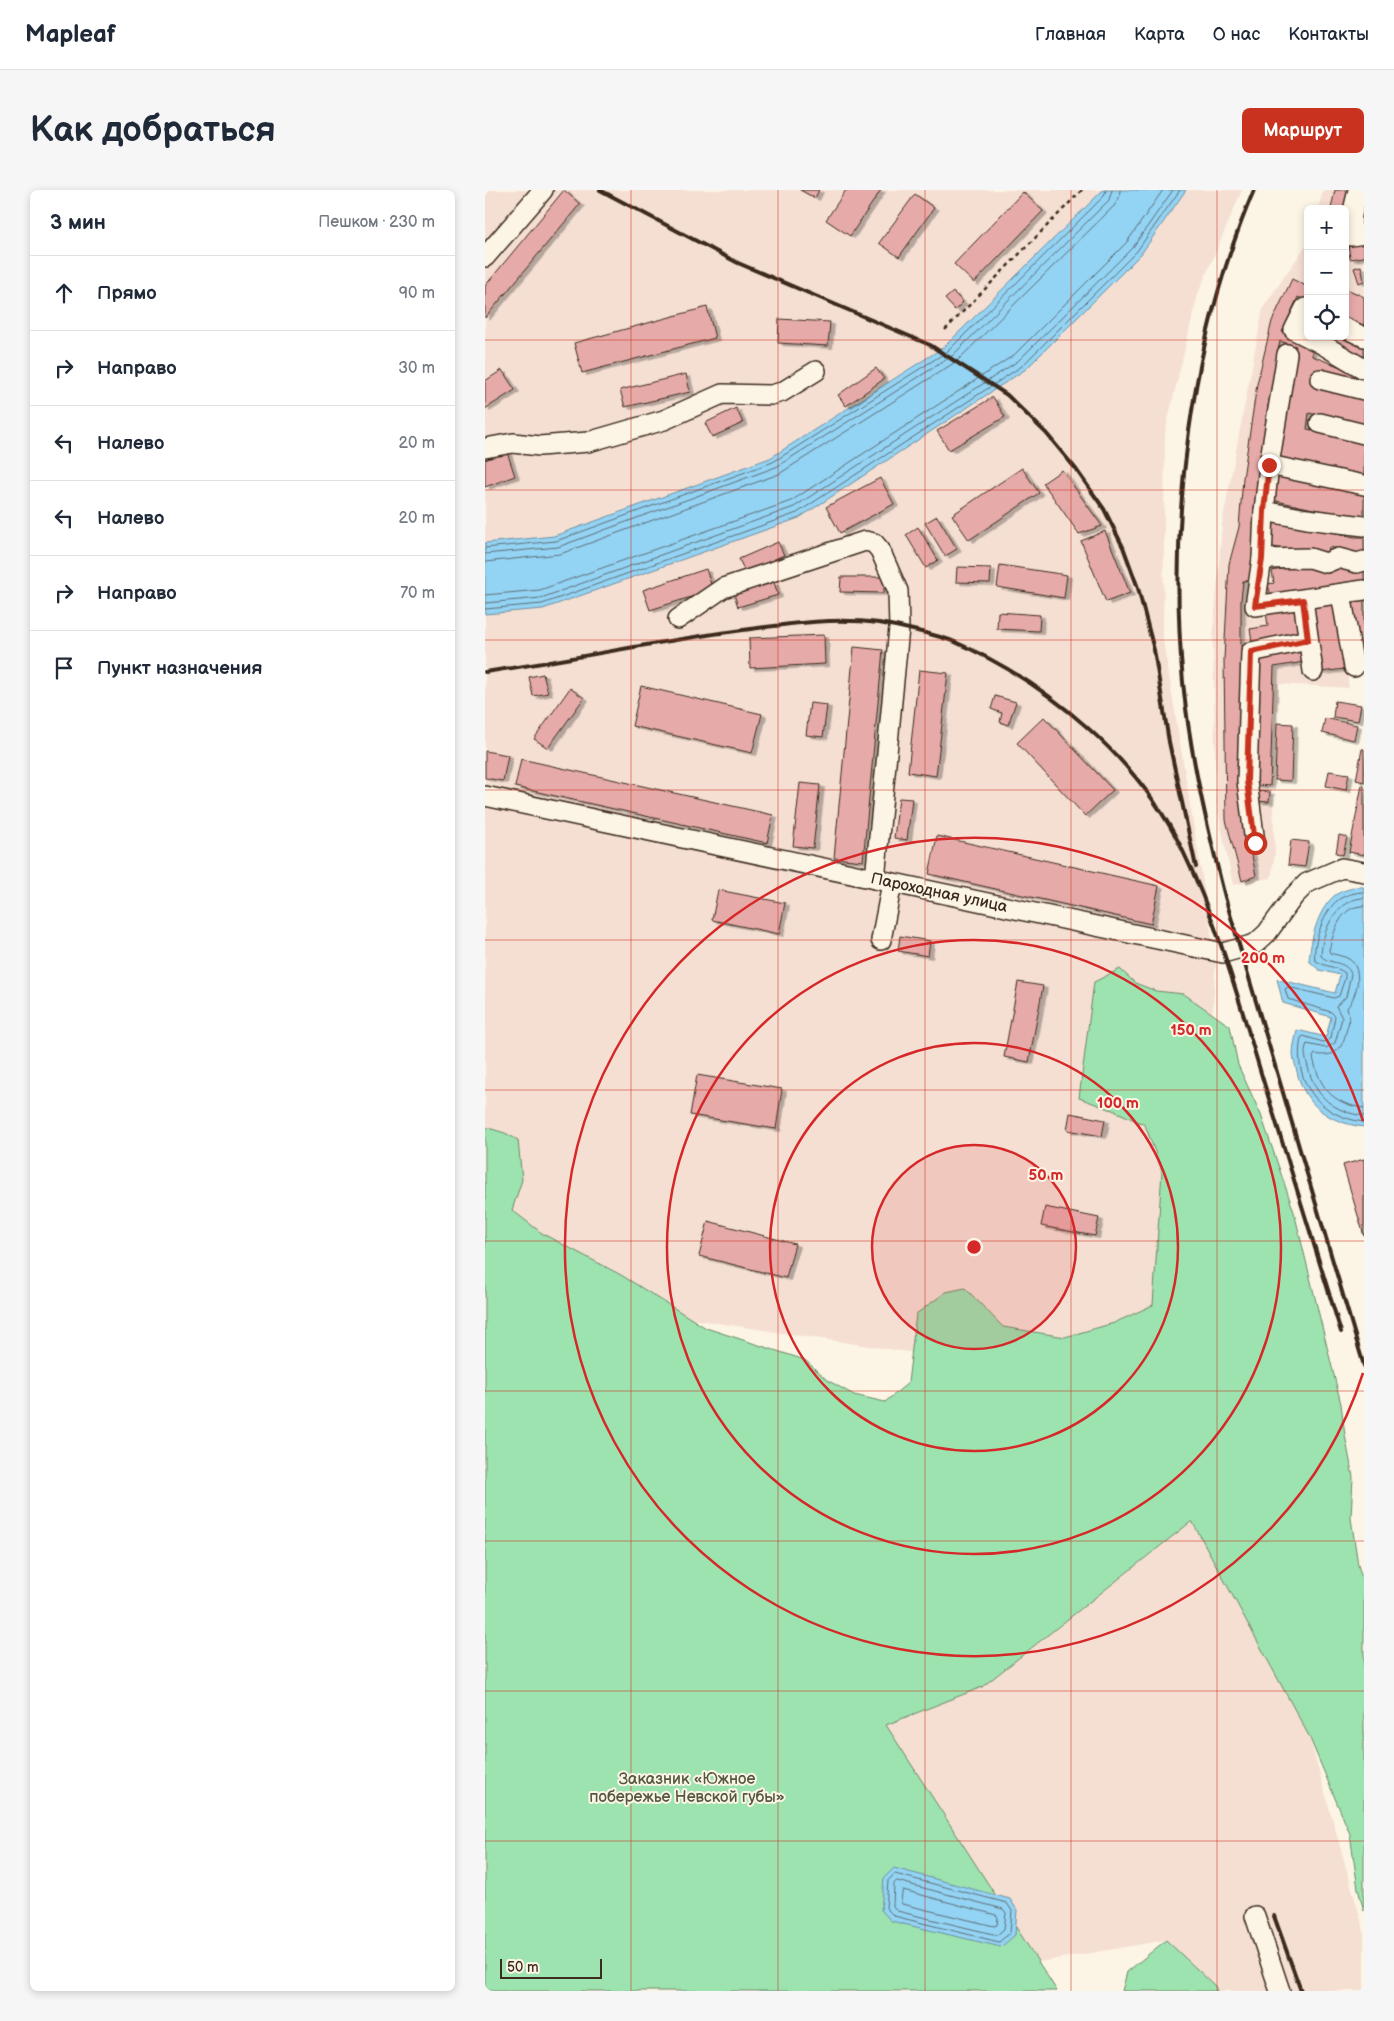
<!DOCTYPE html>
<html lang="ru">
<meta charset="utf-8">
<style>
body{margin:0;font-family:"Balsamiq Sans",sans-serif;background:#f6f6f7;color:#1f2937}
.controls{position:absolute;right:15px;top:15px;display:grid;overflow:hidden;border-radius:8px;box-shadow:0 2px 8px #0003}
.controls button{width:45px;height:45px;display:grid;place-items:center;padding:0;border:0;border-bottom:1px solid #e0e1e3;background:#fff;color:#1f2937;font:25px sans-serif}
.scale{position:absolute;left:15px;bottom:12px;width:102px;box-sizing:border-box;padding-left:5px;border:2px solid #3b2a1e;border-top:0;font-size:14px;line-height:18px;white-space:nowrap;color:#3b2a1e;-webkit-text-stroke:4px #fcf5e5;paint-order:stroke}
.stop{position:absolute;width:15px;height:15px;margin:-11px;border:4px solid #c8321e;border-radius:50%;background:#fff}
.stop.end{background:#c8321e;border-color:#fff;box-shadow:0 1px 5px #0008}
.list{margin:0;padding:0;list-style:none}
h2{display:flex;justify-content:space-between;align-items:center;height:65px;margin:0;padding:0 20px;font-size:21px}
h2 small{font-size:16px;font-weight:400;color:#747a83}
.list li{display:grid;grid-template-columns:32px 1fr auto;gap:15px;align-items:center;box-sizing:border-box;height:75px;padding:0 20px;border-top:1px solid #e0e1e3}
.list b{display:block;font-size:19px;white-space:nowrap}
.list em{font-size:16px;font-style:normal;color:#747a83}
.icon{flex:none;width:28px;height:28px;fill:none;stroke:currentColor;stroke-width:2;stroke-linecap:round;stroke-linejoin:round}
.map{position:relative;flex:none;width:879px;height:1801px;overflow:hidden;border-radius:8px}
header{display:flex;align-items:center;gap:30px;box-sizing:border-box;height:70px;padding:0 25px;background:#fff;border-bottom:1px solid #e0e1e3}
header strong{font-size:24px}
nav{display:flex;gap:28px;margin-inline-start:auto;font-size:18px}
.intro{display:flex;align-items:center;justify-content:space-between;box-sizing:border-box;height:120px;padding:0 30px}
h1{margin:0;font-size:35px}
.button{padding:12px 22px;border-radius:8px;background:#c8321e;color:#fff;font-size:18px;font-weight:700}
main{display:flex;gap:30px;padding:0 30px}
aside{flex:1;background:#fff;border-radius:8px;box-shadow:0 2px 8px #0003}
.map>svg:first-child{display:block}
.built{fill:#f5dfd3}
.green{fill:#9de3af;stroke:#6c8666}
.water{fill:#93d3f4;stroke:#708f9e}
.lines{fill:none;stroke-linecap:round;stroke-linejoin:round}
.shore{stroke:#5e6e74;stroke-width:1}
.building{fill:#e6aba9;stroke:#3b2a1e;filter:url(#shadow)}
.minor-casing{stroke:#3b2a1e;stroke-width:22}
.path{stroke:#3b2a1e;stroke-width:2.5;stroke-dasharray:4 4;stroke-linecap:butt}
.minor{stroke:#fcf5e5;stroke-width:19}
.rail{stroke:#3b2a1e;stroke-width:4}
.route{stroke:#c8321e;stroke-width:6}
.grid{fill:none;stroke:#c8321e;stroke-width:1;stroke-opacity:0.55}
.ring{fill:none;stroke:#d62828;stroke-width:2.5}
.labels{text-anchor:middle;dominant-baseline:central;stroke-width:4;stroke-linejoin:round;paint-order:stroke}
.street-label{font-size:16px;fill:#3b2a1e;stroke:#fcf5e5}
.park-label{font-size:16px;fill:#545842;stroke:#fcf5e5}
.centre{fill:#d62828;stroke:#fcf5e5;stroke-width:2.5}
.ring-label{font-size:15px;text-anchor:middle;font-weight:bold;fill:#d62828;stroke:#fcf5e5;stroke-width:4;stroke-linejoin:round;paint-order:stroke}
</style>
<header>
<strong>Mapleaf</strong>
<nav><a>Главная</a><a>Карта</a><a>О нас</a><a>Контакты</a></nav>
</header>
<div class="intro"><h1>Как добраться</h1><a class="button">Маршрут</a></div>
<main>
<aside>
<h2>3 мин<small>Пешком · 230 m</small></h2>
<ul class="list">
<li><svg class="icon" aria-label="ahead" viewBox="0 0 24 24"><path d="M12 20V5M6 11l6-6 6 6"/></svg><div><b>Прямо</b></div><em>90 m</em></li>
<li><svg class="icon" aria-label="right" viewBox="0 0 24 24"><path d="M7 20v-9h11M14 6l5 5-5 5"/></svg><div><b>Направо</b></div><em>30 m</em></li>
<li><svg class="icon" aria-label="left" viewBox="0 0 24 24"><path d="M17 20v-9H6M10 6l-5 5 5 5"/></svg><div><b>Налево</b></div><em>20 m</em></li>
<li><svg class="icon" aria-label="left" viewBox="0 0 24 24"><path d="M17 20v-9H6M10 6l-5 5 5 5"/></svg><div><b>Налево</b></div><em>20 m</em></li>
<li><svg class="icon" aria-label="right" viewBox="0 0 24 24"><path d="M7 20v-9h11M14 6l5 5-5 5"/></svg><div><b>Направо</b></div><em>70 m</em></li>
<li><svg class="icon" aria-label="arrive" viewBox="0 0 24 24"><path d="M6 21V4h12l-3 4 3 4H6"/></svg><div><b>Пункт назначения</b></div></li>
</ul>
</aside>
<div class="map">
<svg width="879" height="1801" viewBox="0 0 879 1801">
<defs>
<filter id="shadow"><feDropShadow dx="4.5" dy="2.5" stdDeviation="0" flood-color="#0004"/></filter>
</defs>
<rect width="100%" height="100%" fill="#fcf5e5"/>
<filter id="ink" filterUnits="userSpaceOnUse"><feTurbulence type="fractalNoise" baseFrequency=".02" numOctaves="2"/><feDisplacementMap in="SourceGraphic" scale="10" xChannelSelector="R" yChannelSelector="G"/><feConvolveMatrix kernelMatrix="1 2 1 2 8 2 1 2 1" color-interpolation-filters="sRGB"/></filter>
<g filter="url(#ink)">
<!-- built -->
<g class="built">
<polygon points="0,0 618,0 459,157 285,268 69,346 0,353"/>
<polygon points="701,0 757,0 713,104 680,242 678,449 731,772 701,1204 0,1098 0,424 59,419 656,64"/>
<polygon points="838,0 879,0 879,392 852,397 864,498 794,494 787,594 790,663 786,688 748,695 731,612 728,448 737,334 778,118 823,52 823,146 860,146 860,19 833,19"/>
<polygon points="708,1331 824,1546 879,1741 879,1801 732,1801 730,1796 681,1750 537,1775 387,1541 497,1497"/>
</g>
<!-- green -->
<g class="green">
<polygon points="635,779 650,793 671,801 699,804 745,836 753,875 776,925 809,1022 856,1214 860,1245 868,1287 866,1328 873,1375 879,1395 879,1721 873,1699 865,1644 824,1546 707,1331 497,1497 401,1535 572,1801 0,1801 0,937 20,943 33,950 37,990 27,1020 58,1044 136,1085 221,1138 320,1170 342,1190 369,1205 400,1212 423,1193 431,1124 461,1102 480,1098 518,1137 580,1147 629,1133 668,1115 677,981 660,935 630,921 594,908 609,792"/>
<polygon points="681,1750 730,1796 732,1801 637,1801 642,1782"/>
</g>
<!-- water -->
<g class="water">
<polygon points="618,0 701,0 656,64 541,179 314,328 58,419 0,424 0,353 69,346 285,268 459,157"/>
<path d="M871,697H879V937C845,933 820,916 812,882C811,876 808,869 808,863C808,855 811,847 812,840L841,847L846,827L798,813L792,789L850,803L855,785L834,780L824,771C826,749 832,721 849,706C855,701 865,699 871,697Z"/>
<polygon points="409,1678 525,1709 532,1720 530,1745 516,1757 406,1731 396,1720 399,1688"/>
</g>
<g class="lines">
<!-- shore -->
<g class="shore">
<polyline points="0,358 71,351 288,272 463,161 619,6 621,0"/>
<polyline points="0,364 73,357 291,277 467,166 624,10 627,0"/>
<polyline points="0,372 75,364 294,284 472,171 630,15 634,8 635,0"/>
<polyline points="0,405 55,400 306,311 529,165 642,52 678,0"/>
<polyline points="0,413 56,408 309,317 533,171 648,57 688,0"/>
<polyline points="0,419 57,414 312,323 537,176 652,61 695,0"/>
<path d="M879,702C871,702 860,705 853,710C840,719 827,754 830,770C839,777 851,776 860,783V788L854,806L849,808L803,797L800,799L803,809L846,822L850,826L846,848L843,851L838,852L818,846L816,848C807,892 835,927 879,932"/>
<path d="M879,708C851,708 837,741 836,766C845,775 861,770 866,784L861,807L851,816L857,828L850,853L841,858L822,854C818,862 821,869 823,877C830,907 849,922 879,926"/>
<path d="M879,716C855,715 849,742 844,760L845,763C851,765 859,766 864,769C879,779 872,806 862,818C865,827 864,833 861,842C857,860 849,868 830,864L828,867C834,896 846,914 879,918"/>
<polygon points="410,1684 522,1713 527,1721 525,1743 514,1752 409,1726 401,1718 403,1691"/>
<polygon points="412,1691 518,1719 521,1723 519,1739 512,1745 412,1721 408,1716 409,1694"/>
<polygon points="418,1700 511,1725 513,1727 512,1735 509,1736 417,1714 416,1712"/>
</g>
</g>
<!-- building -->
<g class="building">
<polygon points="79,0 95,14 0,128 0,96"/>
<polygon points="315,0 334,0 330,8"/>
<polygon points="361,0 396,0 365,46 341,30"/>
<polygon points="850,0 864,0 860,19 846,19"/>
<polygon points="538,2 558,21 489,93 469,74"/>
<polygon points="430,4 449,18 414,67 394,53"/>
<polygon points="879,23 879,38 871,40 868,25"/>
<polygon points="879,50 879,67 865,69 863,53"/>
<polygon points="876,76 879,91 874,93 869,78"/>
<polygon points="807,89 823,97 823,112 813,107 797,142 827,153 827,166 879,186 879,192 829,183 826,193 879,205 879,236 824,223 822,239 879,251 879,287 790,269 811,156 795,151 781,227 766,390 758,391 756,410 756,523 760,630 771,686 757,691 741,630 739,469 744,374 754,337 758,288 772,194 787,131"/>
<polygon points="860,98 879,107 879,140 860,131"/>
<polygon points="468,102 478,112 470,120 460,109"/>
<polygon points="222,117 230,148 97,183 89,153"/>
<polygon points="294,129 345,132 343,156 293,153"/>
<polygon points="837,146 860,146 879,151 879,170"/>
<polygon points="391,178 399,189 361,216 353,205"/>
<polygon points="17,180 30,200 0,219 0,191"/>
<polygon points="201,184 205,202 140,217 135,200"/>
<polygon points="508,207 520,227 464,260 452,241"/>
<polygon points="251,218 258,233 227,247 220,233"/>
<polygon points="22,262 30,286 0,297 0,270"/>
<polygon points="537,278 554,303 484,350 467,325"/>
<polygon points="577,280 617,336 594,344 558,293"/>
<polygon points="792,284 879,303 879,330 787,310"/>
<polygon points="395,288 409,314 355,343 341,317"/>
<polygon points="452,326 472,359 460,366 440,333"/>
<polygon points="790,329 869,347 879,347 879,364 856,366 858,360 844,357 841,368 784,356"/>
<polygon points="433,337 453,370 441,378 421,345"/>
<polygon points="620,341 645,403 621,412 596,351"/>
<polygon points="293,352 299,365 260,382 254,369"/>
<polygon points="832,372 879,378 879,390 786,408 783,394 789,393 787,381"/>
<polygon points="515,375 582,385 579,408 512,397"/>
<polygon points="472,377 506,378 505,393 471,392"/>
<polygon points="221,379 228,400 165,420 158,400"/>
<polygon points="356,387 399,387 399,403 355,402"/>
<polygon points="289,392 293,405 253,417 249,404"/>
<polygon points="879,405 879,478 875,478 865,407"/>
<polygon points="850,410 860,479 835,482 825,413"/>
<polygon points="814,416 819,443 767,452 765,439 783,436 781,422"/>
<polygon points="513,422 555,425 554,441 512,439"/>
<polygon points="339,445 340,474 265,478 264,448"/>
<polygon points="369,457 398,460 378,671 349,668"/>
<polygon points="820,459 819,472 789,477 785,596 770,595 773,465"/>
<polygon points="434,480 463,483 451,586 423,582"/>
<polygon points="58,484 63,503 48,506 44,487"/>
<polygon points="156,496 277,524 267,563 147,536"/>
<polygon points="85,498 99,508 63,558 49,549"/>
<polygon points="510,506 531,512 523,535 515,532 517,523 506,519"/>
<polygon points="850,511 876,515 873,531 848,527"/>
<polygon points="325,513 342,515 338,547 321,545"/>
<polygon points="559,527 628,600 600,626 532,553"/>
<polygon points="840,528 872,535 869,550 837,543"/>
<polygon points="792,533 808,534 806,591 790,590"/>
<polygon points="877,559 879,559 879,592 871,590"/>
<polygon points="0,561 23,565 18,591 0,588"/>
<polygon points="36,569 288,625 282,653 30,597"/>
<polygon points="844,581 864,584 861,600 841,596"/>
<polygon points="315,593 335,595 328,658 308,656"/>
<polygon points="877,595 879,596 879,665 864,662"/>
<polygon points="772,601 785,602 784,612 771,611"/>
<polygon points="414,608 427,609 422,650 409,648"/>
<polygon points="854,645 862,647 858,665 851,663"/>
<polygon points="452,646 674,696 666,734 444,684"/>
<polygon points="806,650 824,652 820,677 803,675"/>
<polygon points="233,700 300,713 294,744 227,730"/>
<polygon points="415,746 445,751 443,766 413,761"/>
<polygon points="533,792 558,796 544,872 519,867"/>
<polygon points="212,885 297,899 291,939 205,925"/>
<polygon points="585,923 620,930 617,946 582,940"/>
<polygon points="879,969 879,1046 858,975"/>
<polygon points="560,1017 614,1028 610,1046 556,1036"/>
<polygon points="223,1031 310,1054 301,1088 214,1066"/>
</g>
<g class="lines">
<!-- minor casing -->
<g class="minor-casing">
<g id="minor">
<polyline points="873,0 867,25 866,46 879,44"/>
<polyline points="0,67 58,0"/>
<polyline points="823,119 820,118 809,140 835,153 879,179"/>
<polyline points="860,138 879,147"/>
<polyline points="802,164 784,275 779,321 777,369 770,416 879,400"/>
<polyline points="835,189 879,200"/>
<polyline points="835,233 879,244"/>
<polyline points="0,258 28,253 55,256 103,252 179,230 237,204 286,205 297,202 331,181"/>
<polyline points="784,275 879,295"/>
<polyline points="779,321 822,329 879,336"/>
<polyline points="777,369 825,368 841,373 853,368 872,373 879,371"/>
<polyline points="856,404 869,477"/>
<polyline points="818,410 828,481"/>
<polyline points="193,429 238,398 380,351 389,353 395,360 413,401 414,438 390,689"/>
<polyline points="0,606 738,763 770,754 782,743 809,706 822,693 857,678 879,682"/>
<polyline points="770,653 762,591 766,462 823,450"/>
<polyline points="396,750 407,693"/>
<polyline points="770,1726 795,1801"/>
</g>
</g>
<!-- path -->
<polyline class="path" points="460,140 597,0"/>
<!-- minor -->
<use href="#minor" class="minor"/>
<!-- rail -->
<g class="rail">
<polyline points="115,0 253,73 445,155 522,205 561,243 590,278 619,319 638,357 653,398 669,460 684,552 711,677"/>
<path d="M769,0C705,151 683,330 698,492C705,565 722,636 740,707L879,1176"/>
<path d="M0,482C86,470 171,451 258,440C303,434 348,427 394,433C412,436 453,445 470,452C561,492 653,568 697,659C733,733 755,814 779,893C805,976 830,1059 856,1142"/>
<polyline points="789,1726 816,1801"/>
</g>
</g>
</g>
<g class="lines" filter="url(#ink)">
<!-- route -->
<polyline class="route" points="770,653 762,591 766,462 823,450 818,410 770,416 777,369 779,321 784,275"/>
</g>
<!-- grid -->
<path class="grid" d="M146,0V1801M293,0V1801M440,0V1801M586,0V1801M732,0V1801M0,150H879M0,300H879M0,450H879M0,600H879M0,750H879M0,900H879M0,1051H879M0,1201H879M0,1351H879M0,1501H879M0,1651H879"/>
<!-- distance rings -->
<circle cx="489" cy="1057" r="102" fill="#d62828" fill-opacity=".12"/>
<g class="ring">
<circle cx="489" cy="1057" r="102"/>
<circle cx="489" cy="1057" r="204"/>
<circle cx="489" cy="1057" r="307"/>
<path d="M878 1183A409 409 0 1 1 878 931"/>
</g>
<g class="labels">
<!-- street labels -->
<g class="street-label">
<text transform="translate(454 703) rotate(12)">Пароходная улица</text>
</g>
<!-- park labels -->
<g class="park-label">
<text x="202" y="1589">Заказник «Южное<tspan x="202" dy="18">побережье Невской губы»</tspan></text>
</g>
</g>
<circle cx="489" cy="1057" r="8" class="centre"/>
<g class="ring-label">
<text x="778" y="773">200 m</text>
<text x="706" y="845">150 m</text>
<text x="633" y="918">100 m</text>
<text x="561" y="990">50 m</text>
</g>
</svg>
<div class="controls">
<button>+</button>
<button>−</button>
<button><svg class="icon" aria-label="locate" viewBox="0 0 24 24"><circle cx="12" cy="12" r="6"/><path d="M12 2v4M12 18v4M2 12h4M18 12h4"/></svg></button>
</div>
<div class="scale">50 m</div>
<div class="stop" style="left:770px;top:653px"></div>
<div class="stop end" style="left:784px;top:275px"></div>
</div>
</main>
